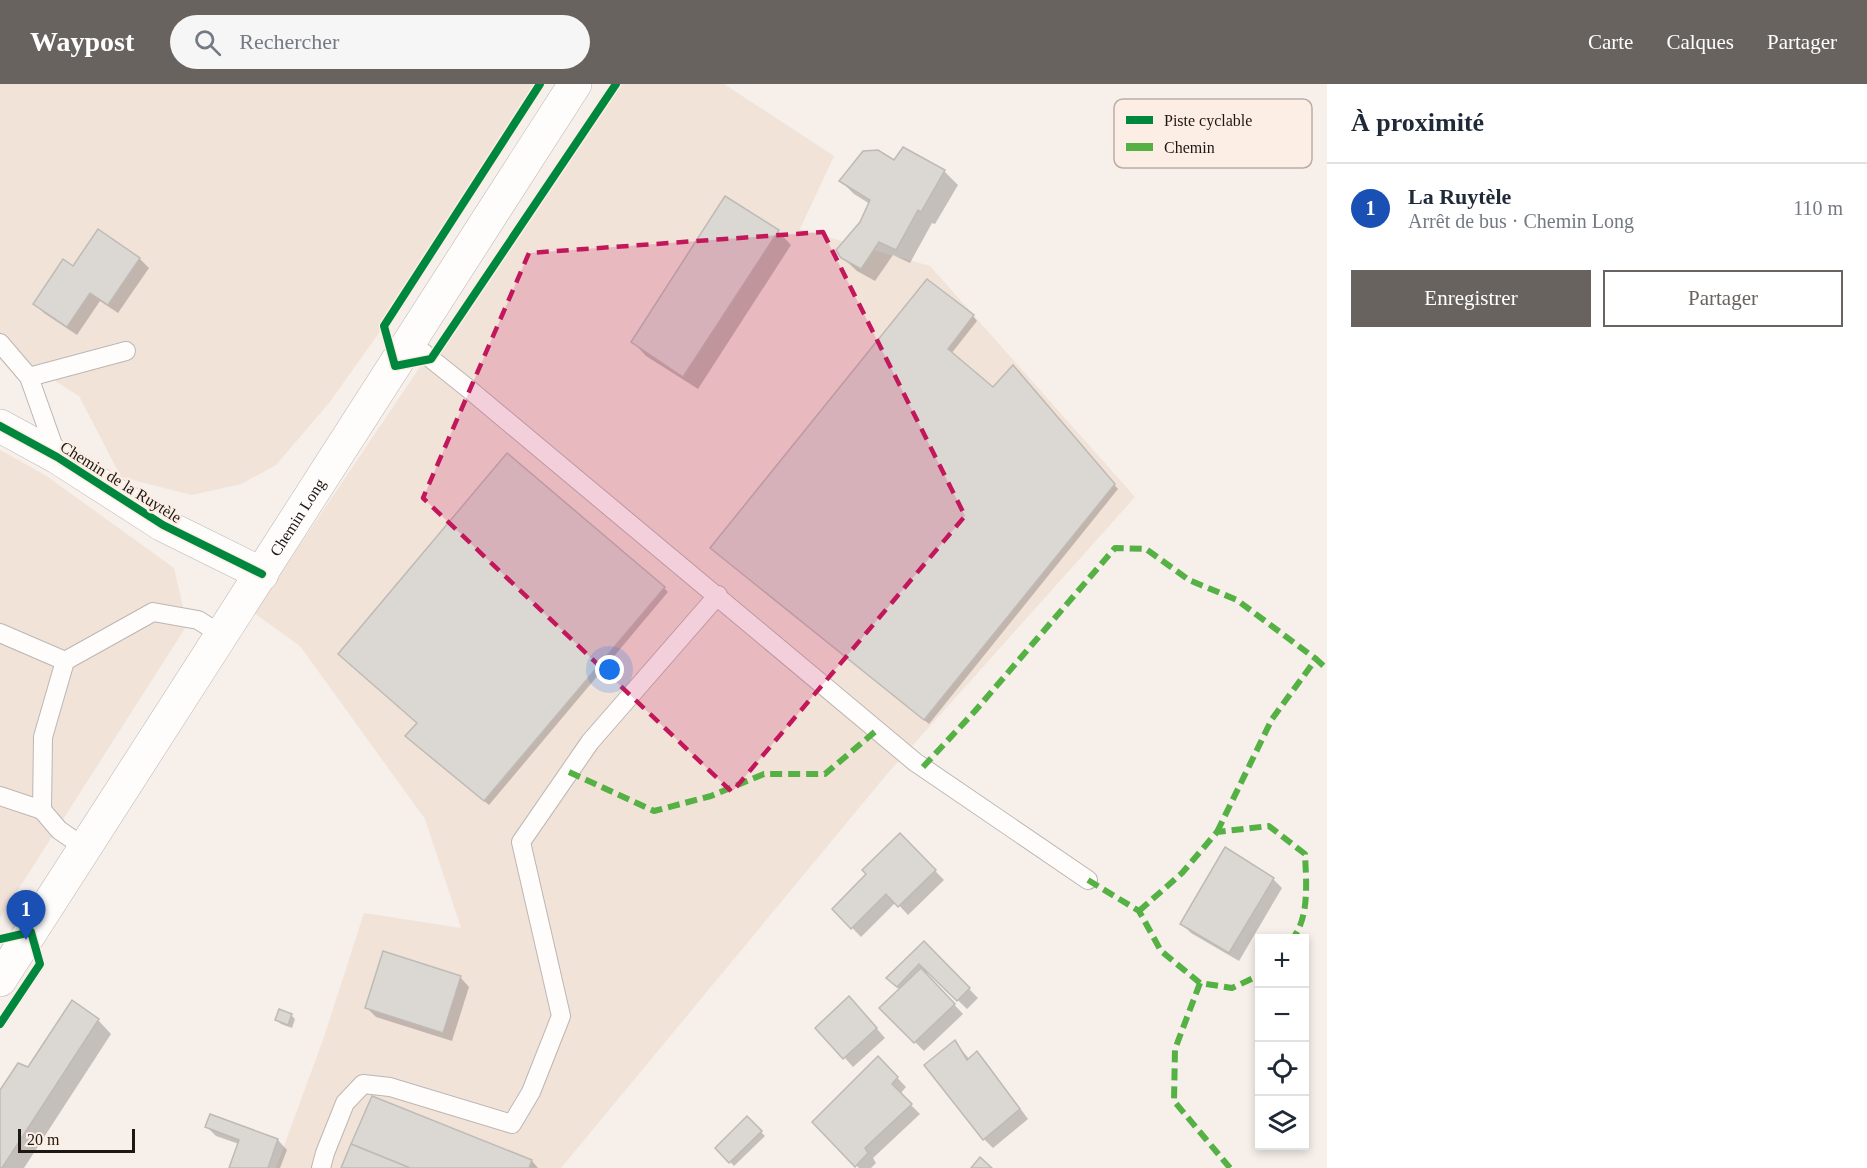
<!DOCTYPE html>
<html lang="fr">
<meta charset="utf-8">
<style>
body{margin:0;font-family:"Times New Roman",serif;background:#f6f6f7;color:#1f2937}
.controls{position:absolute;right:18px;bottom:18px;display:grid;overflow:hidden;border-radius:0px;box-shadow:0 3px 9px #0003}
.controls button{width:54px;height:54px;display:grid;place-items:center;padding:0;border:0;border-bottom:2px solid #e0e1e3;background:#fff;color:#1f2937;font:30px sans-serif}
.scale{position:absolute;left:18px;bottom:15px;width:117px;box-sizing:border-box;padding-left:6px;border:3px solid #1d1814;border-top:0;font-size:16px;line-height:21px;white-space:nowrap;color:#1d1814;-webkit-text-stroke:4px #fceee4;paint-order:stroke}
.you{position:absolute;left:610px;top:586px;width:21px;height:21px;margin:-15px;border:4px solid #fff;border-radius:50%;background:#1a73e8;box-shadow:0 0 0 9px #1a73e833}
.badge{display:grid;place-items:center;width:39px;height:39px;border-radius:50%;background:#69635f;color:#fff;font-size:20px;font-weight:700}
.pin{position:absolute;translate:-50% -50px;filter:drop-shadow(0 2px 3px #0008)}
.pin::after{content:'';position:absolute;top:32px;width:21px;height:18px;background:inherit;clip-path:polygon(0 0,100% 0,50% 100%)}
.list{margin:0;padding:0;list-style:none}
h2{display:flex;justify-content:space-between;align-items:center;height:78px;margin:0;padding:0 24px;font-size:26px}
h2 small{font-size:20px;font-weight:400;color:#747a83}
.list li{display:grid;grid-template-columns:39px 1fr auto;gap:18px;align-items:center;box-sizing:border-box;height:90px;padding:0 24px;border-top:2px solid #e0e1e3}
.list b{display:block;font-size:22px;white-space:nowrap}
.list p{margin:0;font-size:20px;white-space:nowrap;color:#747a83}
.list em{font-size:20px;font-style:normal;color:#747a83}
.actions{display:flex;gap:12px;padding:18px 24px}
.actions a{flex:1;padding:14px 0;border:2px solid #69635f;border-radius:0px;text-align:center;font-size:21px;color:#69635f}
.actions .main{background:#69635f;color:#fff}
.icon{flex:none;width:33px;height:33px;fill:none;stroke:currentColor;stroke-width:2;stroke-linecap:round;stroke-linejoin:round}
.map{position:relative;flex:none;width:1327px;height:1084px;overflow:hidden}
header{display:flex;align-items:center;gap:36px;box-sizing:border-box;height:84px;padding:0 30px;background:#69635f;color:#fff}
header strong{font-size:28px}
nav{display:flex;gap:33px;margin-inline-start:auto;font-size:21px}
.search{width:420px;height:54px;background:#f6f6f7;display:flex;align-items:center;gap:15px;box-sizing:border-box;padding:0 21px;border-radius:33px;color:#747a83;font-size:22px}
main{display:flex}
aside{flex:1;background:#fff}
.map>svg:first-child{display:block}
.built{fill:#f2e3d9}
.shadow{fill:#0003}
.building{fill:#dbd7d2;stroke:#bebab5;stroke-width:1.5}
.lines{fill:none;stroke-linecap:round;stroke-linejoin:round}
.lane-casing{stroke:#bcb6b2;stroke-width:20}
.street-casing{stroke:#bcb6b2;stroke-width:34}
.secondary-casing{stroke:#bcb6b2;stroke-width:34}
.lane{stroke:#fefdfc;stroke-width:18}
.street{stroke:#fefdfc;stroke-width:33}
.secondary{stroke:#fefdfc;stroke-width:33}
.quiet{stroke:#55b144;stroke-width:6;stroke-dasharray:12 6;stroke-linecap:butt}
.cycleway-casing{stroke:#fceee4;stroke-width:11}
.cycleway{stroke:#00873e;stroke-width:8}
.marked{fill:#c2185b;fill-opacity:0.2;stroke:#c2185b;stroke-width:4.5;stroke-dasharray:12 8;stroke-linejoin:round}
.labels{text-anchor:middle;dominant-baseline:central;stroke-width:5;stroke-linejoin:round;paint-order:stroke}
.street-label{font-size:16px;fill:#1d1814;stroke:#fceee4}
.key{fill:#fceee4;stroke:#b9aea6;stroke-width:1.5}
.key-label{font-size:16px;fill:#1d1814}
</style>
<header>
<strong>Waypost</strong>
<div class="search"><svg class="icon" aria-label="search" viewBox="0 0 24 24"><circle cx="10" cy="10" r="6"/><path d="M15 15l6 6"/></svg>Rechercher</div>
<nav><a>Carte</a><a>Calques</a><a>Partager</a></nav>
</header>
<main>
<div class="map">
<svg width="1327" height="1084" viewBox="0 0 1327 1084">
<rect width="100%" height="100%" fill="#f6efea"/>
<!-- built -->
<g class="built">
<polygon points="0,0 538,0 427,168 384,242 329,319 276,381 241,400 192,411 121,393 79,312 0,262"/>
<polygon points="611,0 724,0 834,72 800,145 930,182 1135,413 887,690 561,1084 276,1084 324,953 364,829 461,844 425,735 300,562 254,529"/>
<polygon points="0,366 45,391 174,484 187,541 0,834"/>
</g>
<!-- shadow -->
<g class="shadow">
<polygon points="895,78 944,87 958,101 935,140 932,139 910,179 893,171 875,197 857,187 842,173 870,120 854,110 841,97"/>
<polygon points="778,147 791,161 698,305 646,272 633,258"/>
<polygon points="98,148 140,175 149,184 118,229 100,217 77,251 44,229 35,220 74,184"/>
<polygon points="973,232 977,237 951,270 993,305 1017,287 1118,405 929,640 717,468"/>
<polygon points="664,504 668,508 489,721 412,657 419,639"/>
<polygon points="900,751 944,796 908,831 896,818 861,853 834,825 868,790"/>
<polygon points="1273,795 1282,804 1239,877 1191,849 1182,840"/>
<polygon points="924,859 978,914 967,925 929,888 926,891 963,930 924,967 881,924 900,906 888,894"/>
<polygon points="460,893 469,903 452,957 376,933 367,924"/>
<polygon points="858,923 885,954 853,983 844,973"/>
<polygon points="291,931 295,935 292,944 281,940 277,936"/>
<polygon points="98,936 111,950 24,1084 0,1084 0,1009 28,985"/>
<polygon points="955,958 970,976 977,969 986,978 1028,1035 993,1064 984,1055"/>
<polygon points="887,983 906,1003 900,1010 920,1030 873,1074 876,1079 871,1084 859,1084 814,1038"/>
<polygon points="373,1014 532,1077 538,1084 343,1084"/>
<polygon points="211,1032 278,1056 287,1066 280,1084 231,1084 239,1060 216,1052 207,1043"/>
<polygon points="747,1034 765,1052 734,1082 717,1064"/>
</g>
<!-- building -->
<g class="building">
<polygon points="903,63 945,86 921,128 918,126 896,166 879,158 861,185 841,174 836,166 860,138 870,116 839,97 863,67 878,66 894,76"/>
<polygon points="725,112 779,146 683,293 631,258"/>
<polygon points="98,145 140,174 108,221 90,209 67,243 33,220 63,175 73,182"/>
<polygon points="927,195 974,231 948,265 993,303 1013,281 1115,400 924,636 710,464"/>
<polygon points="507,369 665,503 484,717 405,652 417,639 338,570"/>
<polygon points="900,749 936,786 898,823 886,810 851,845 832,825 866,790 862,786"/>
<polygon points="1225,763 1274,794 1229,869 1180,840"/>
<polygon points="924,857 970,904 957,917 919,880 897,903 886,894"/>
<polygon points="383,867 461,892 443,949 365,924"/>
<polygon points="921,884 955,920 914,959 879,924"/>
<polygon points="849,912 877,944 843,975 815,944"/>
<polygon points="72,916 99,935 2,1084 0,1084 0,1006 18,979 28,983"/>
<polygon points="279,925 292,930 288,941 275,936"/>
<polygon points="955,956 967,976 977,967 1020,1025 983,1056 924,981"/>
<polygon points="878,972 898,993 892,1000 912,1020 865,1064 868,1069 855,1083 812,1038"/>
<polygon points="372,1012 532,1076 529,1084 410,1084 351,1060"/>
<polygon points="210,1030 278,1055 268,1084 229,1084 239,1056 205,1043"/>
<polygon points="747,1032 762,1047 729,1079 715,1064"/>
<polygon points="351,1060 410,1084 341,1084"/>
<polygon points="980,1073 992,1084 971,1084"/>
</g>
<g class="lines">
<!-- lane casing -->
<g class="lane-casing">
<g id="lane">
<polyline points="410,258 470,306 915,678 1088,796"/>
<polyline points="0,259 29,293 57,372"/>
<polyline points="29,293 126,267"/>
<polyline points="0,549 65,577"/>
<polyline points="0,712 42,726"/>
<polyline points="85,764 59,746 42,726 43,653 65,577 153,528 198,536 222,551"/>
<polyline points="321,1084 325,1069 345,1019 363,1000 390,1003 512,1040 531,1008 561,932 521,758 590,658 718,511"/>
</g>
</g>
<!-- street casing -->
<g class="street-casing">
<polyline id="street" points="0,342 57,373 163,441 262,490"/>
</g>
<!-- secondary casing -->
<g class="secondary-casing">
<g id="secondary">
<path id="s1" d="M0,896L575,0"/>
</g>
</g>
<!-- lane -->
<use href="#lane" class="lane"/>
<!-- street -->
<use href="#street" class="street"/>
<!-- secondary -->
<use href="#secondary" class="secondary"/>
<!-- quiet -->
<g class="quiet">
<polyline points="923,683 975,627 1115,464 1146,465 1189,496 1237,516 1316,575"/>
<polyline points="569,688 654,727 711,712 764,690 825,690 877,646"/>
<polyline points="1217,748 1272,635 1316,575 1327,585"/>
<polyline points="1088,796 1139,827 1161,867 1200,899 1232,904 1260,891"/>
<path d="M1139,827L1182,789L1217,748L1269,742L1305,770C1306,796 1310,832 1293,854"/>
<polyline points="1200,899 1175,965 1174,1017 1230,1084"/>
</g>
<!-- cycleway casing -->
<g class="cycleway-casing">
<g id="cycleway">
<polyline points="540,0 384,242 395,282 431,275 616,0"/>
<polyline points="0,342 57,373 163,441 262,490"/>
<polyline points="0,855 31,848 40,880 0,940"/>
</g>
</g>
<!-- cycleway -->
<use href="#cycleway" class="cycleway"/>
</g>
<!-- marked area -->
<path class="marked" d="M823,148L965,432L732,708L423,414L529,169Z"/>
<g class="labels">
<!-- street labels -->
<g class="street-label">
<text transform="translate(121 398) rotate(32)">Chemin de la Ruytèle</text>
<text stroke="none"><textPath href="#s1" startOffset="550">Chemin Long</textPath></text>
</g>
</g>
<!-- legend -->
<rect x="1114" y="15" width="198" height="69" rx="9" class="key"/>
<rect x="1126" y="32" width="27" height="8" fill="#00873e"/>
<rect x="1126" y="59" width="27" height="8" fill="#55b144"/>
<g class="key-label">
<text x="1164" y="42">Piste cyclable</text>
<text x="1164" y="69">Chemin</text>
</g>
</svg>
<div class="controls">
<button>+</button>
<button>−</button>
<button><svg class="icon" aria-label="locate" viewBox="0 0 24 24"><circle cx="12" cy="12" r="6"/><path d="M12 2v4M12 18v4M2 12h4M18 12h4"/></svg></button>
<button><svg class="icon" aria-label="layers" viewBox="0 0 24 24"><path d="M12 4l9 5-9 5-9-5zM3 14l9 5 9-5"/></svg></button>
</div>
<div class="scale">20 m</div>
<div class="you"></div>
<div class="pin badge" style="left:26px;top:856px;background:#1a4fb4">1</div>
</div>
<aside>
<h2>À proximité<small></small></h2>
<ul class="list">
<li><span class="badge" style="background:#1a4fb4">1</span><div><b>La Ruytèle</b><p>Arrêt de bus · Chemin Long</p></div><em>110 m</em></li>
</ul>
<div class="actions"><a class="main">Enregistrer</a><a>Partager</a></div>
</aside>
</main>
